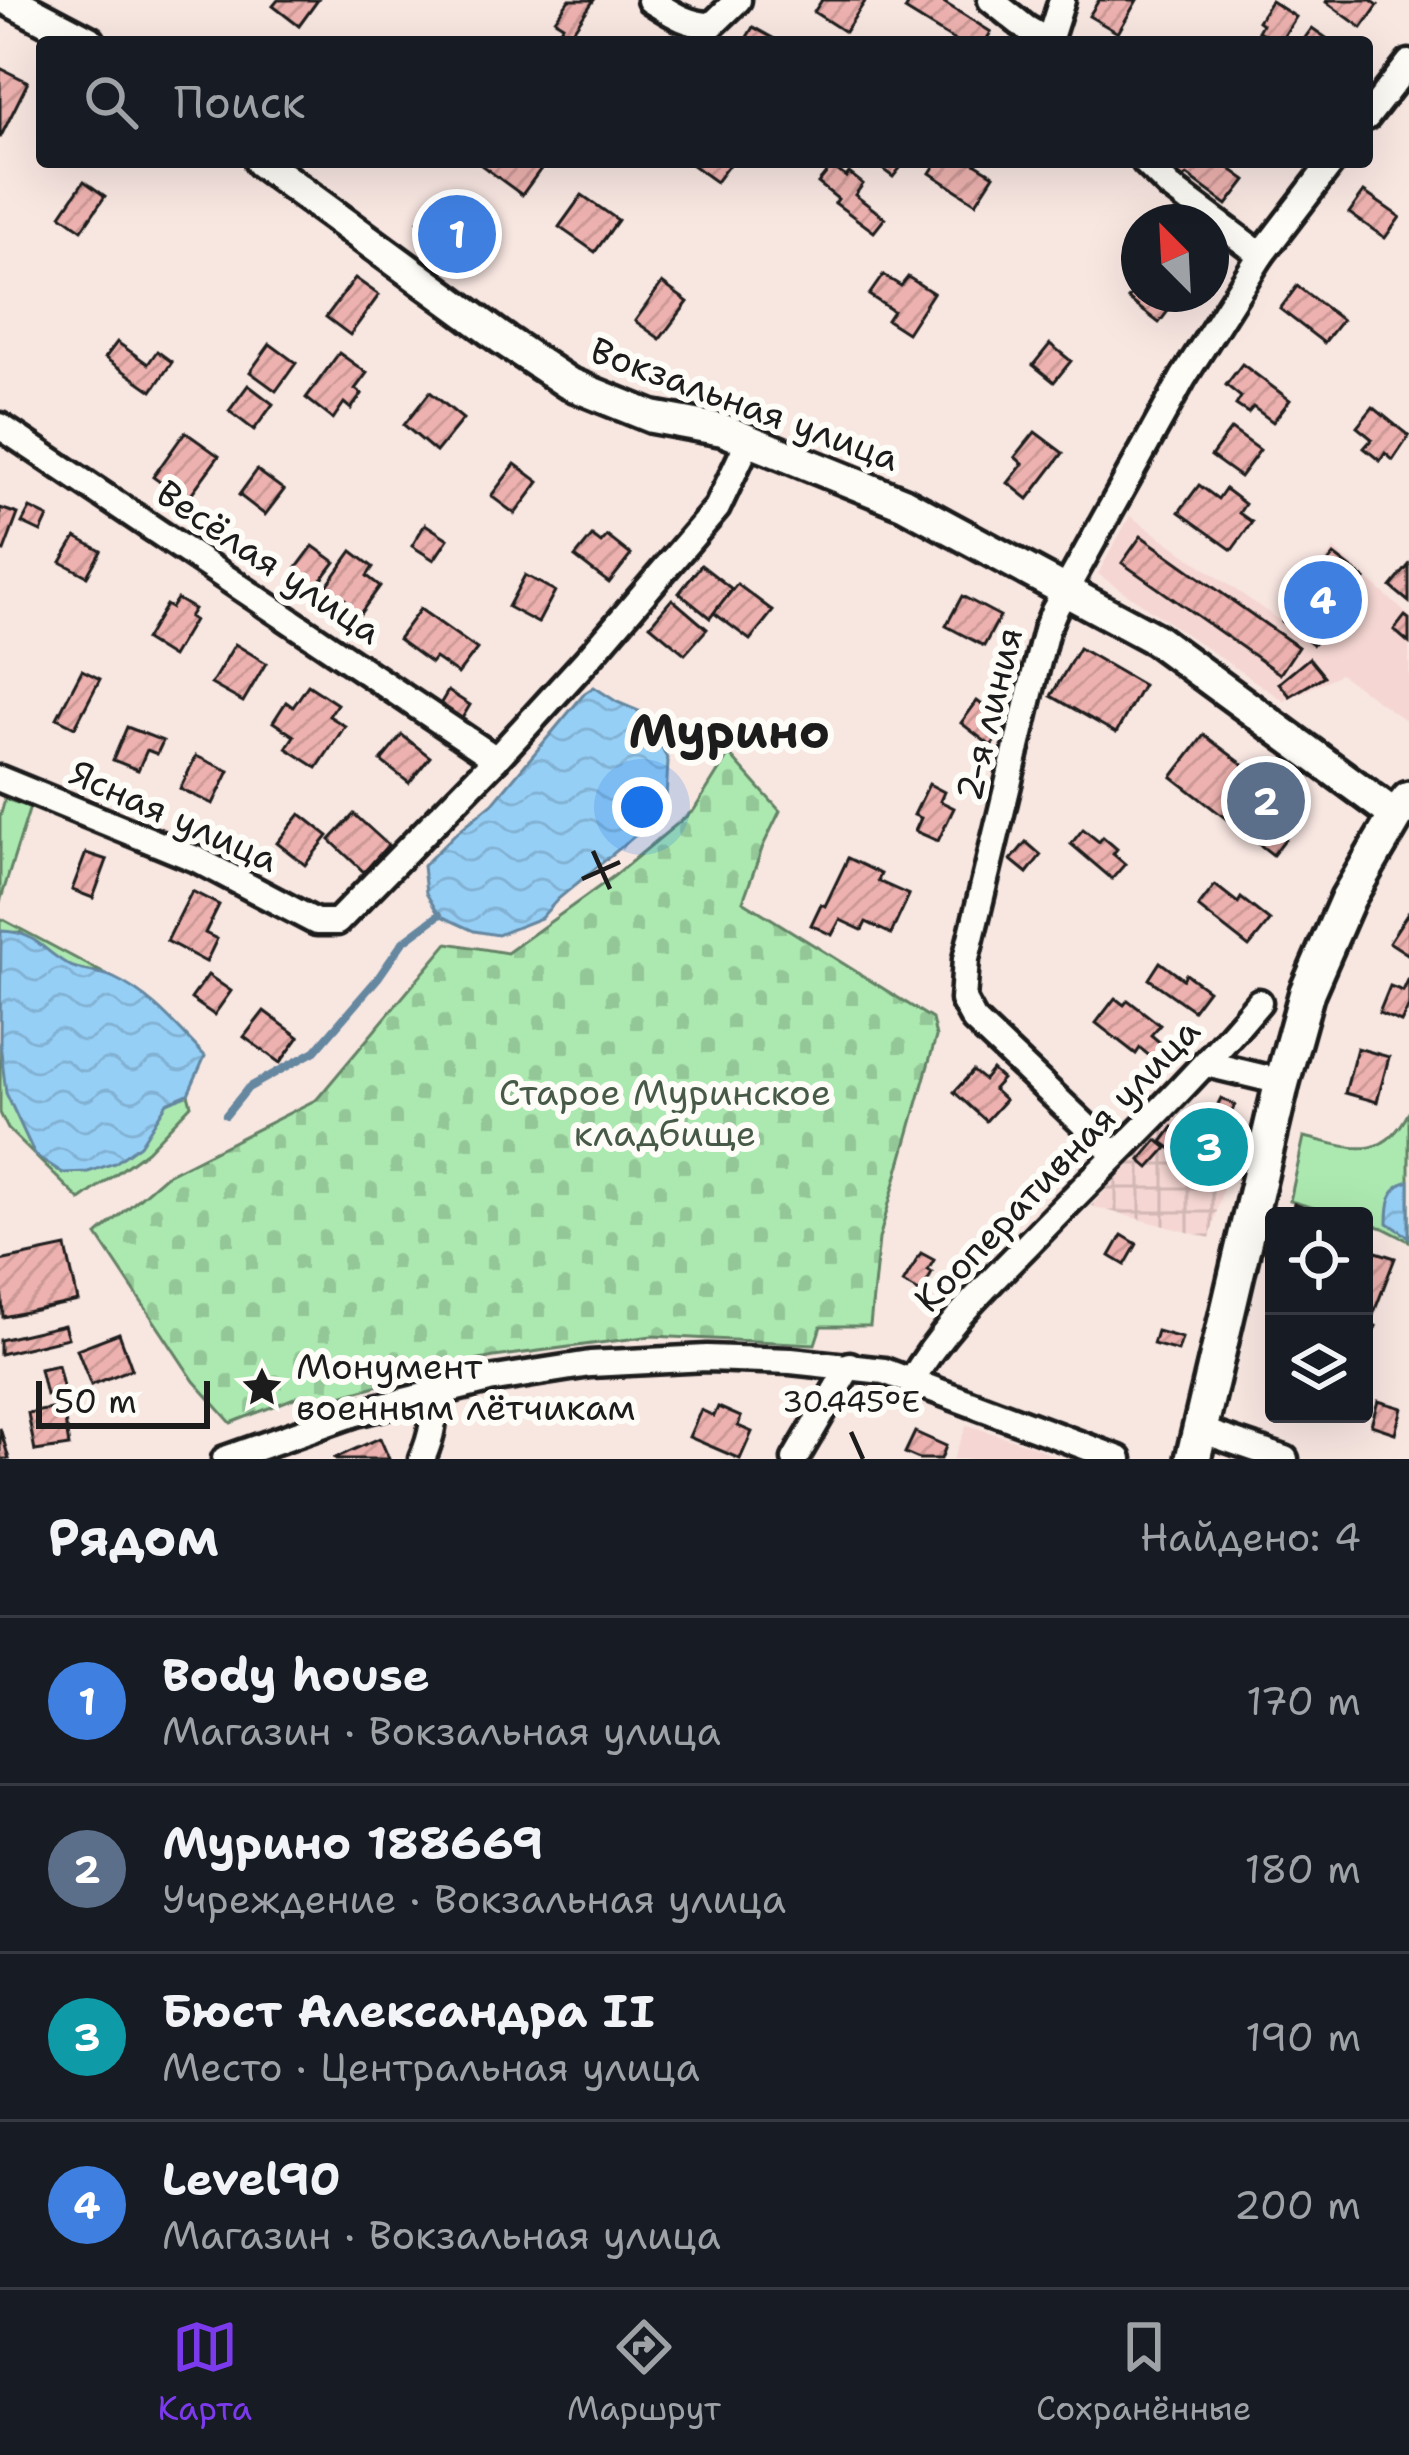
<!DOCTYPE html>
<html lang="ru">
<meta charset="utf-8">
<style>
body{margin:0;font-family:"Shantell Sans",sans-serif;background:#20242c;color:#f1f3f6}
.controls{position:absolute;right:36px;bottom:36px;display:grid;overflow:hidden;border-radius:12px;box-shadow:0 12px 48px #0002}
.controls button{width:108px;height:108px;display:grid;place-items:center;padding:0;border:0;border-bottom:3px solid #363941;background:#171b24;color:#f1f3f6;font:60px sans-serif}
.compass{position:absolute;left:1121px;top:204px;width:108px;height:108px;border-radius:50%;background:#171b24;box-shadow:0 12px 48px #0002;rotate:336deg}
.scale{position:absolute;left:36px;bottom:30px;width:174px;box-sizing:border-box;padding-left:12px;border:6px solid #1c1c1c;border-top:0;font-size:33px;line-height:42px;white-space:nowrap;color:#1c1c1c;-webkit-text-stroke:9px #fdfcf7;paint-order:stroke}
.you{position:absolute;left:642px;top:807px;width:42px;height:42px;margin:-30px;border:9px solid #fff;border-radius:50%;background:#1a73e8;box-shadow:0 0 0 18px #1a73e833}
.badge{display:grid;place-items:center;width:78px;height:78px;border-radius:50%;background:#7c3aed;color:#fff;font-size:39px;font-weight:700}
.pin{position:absolute;translate:-50% -50%;border:6px solid #fff;box-shadow:0 3px 12px #0006}
.list{margin:0;padding:0;list-style:none}
h2{display:flex;justify-content:space-between;align-items:center;height:156px;margin:0;padding:0 48px;font-size:51px}
h2 small{font-size:39px;font-weight:400;color:#9ea1a6}
.list li{display:grid;grid-template-columns:78px 1fr auto;gap:36px;align-items:center;box-sizing:border-box;height:168px;padding:0 48px;border-top:3px solid #363941}
.list b{display:block;font-size:45px;white-space:nowrap}
.list p{margin:0;font-size:39px;white-space:nowrap;color:#9ea1a6}
.list em{font-size:39px;font-style:normal;color:#9ea1a6}
.icon{flex:none;width:66px;height:66px;fill:none;stroke:currentColor;stroke-width:2;stroke-linecap:round;stroke-linejoin:round}
.map{position:relative;flex:none;width:1409px;height:1459px;overflow:hidden}
.search{position:absolute;background:#171b24;box-shadow:0 12px 48px #0002;left:36px;right:36px;top:36px;height:132px;display:flex;align-items:center;gap:30px;box-sizing:border-box;padding:0 42px;border-radius:12px;color:#9ea1a6;font-size:45px}
.sheet{height:828px;background:#171b24}
nav{display:flex;justify-content:space-around;align-items:center;box-sizing:border-box;height:168px;border-top:3px solid #363941;background:#171b24;font-size:33px;color:#9ea1a6}
nav a{display:grid;justify-items:center;gap:6px}
nav .on{color:#7c3aed}
.map>svg:first-child{display:block}
.built{fill:#f5d6d2}
.industrial{fill:url(#industrial-grid)}
.grass{fill:#ace9b0;stroke:#648266;stroke-width:3}
.cemetery{fill:url(#cemetery-stones);stroke:#648266;stroke-width:3}
.water{fill:url(#water-waves);stroke:#65879f;stroke-width:3}
.lines{fill:none;stroke-linecap:round;stroke-linejoin:round}
.stream{stroke:#65879f;stroke-width:8}
.building{fill:url(#building-hatch);stroke:#1c1c1c;stroke-width:3}
.minor-casing{stroke:#1c1c1c;stroke-width:33}
.tertiary-casing{stroke:#1c1c1c;stroke-width:39}
.secondary-casing{stroke:#1c1c1c;stroke-width:42}
.minor{stroke:#fdfcf7;stroke-width:24}
.tertiary{stroke:#fdfcf7;stroke-width:30}
.secondary{stroke:#fdfcf7;stroke-width:33}
.ticks{fill:none;stroke:#1c1c1c;stroke-width:4.5}
.labels{text-anchor:middle;dominant-baseline:central;stroke-width:12;stroke-linejoin:round;paint-order:stroke}
.street-label{font-size:36px;fill:#1c1c1c;stroke:#fdfcf7}
.park-label{font-size:36px;fill:#475a48;stroke:#fdfcf7}
.poi-label{font-size:36px;fill:#1c1c1c;stroke:#fdfcf7;text-anchor:start}
.district-label{font-size:48px;font-weight:bold;fill:#1c1c1c;stroke:#fdfcf7}
.ticks-label{font-size:30px;text-anchor:middle;fill:#1c1c1c;stroke:#fdfcf7;stroke-width:12;stroke-linejoin:round;paint-order:stroke}
</style>
<div class="map">
<svg width="1409" height="1459" viewBox="0 0 1409 1459">
<defs>
<pattern id="industrial-grid" width="8" height="8" patternUnits="userSpaceOnUse" patternTransform="scale(3)"><rect width="8" height="8" fill="#f5d6d2"/><path d="M0 4h8M4 0v8" fill="none" stroke="#d1b7b4"/></pattern>
<pattern id="cemetery-stones" width="16" height="16" patternUnits="userSpaceOnUse" patternTransform="scale(3)"><rect width="16" height="16" fill="#ace9b0"/><path d="M2 7V4a2 2 0 0 1 4 0v3zM10 15v-3a2 2 0 0 1 4 0v3z" fill="#93c797"/></pattern>
<pattern id="water-waves" width="16" height="10" patternUnits="userSpaceOnUse" patternTransform="scale(3)"><rect width="16" height="10" fill="#96cff6"/><path d="M0 5q4-4 8 0t8 0" fill="none" stroke="#81b1d2"/></pattern>
<pattern id="building-hatch" width="6" height="6" patternUnits="userSpaceOnUse" patternTransform="scale(3)"><rect width="6" height="6" fill="#edb2af"/><path d="M-1 1l2-2M0 6l6-6M5 7l2-2" fill="none" stroke="#cb9896"/></pattern>
</defs>
<rect width="100%" height="100%" fill="#f8e6e1"/>
<filter id="ink" filterUnits="userSpaceOnUse"><feTurbulence type="fractalNoise" baseFrequency=".00833" numOctaves="2"/><feDisplacementMap in="SourceGraphic" scale="24" xChannelSelector="R" yChannelSelector="G"/><feConvolveMatrix kernelMatrix="1 2 1 2 8 2 1 2 1" color-interpolation-filters="sRGB"/></filter>
<g filter="url(#ink)">
<!-- built -->
<g class="built">
<polygon points="1130,516 1279,620 1334,549 1409,616 1409,723 1340,674 1284,701 1098,574"/>
<polygon points="967,1425 1033,1446 1058,1459 953,1459"/>
</g>
<!-- industrial -->
<polygon class="industrial" points="1173,1115 1234,1144 1210,1238 1091,1206"/>
<!-- grass -->
<g class="grass">
<polygon points="5,799 30,807 0,902 0,817"/>
<polygon points="0,918 105,974 69,967 20,932 0,933"/>
<polygon points="0,1043 7,1093 35,1155 63,1173 140,1144 167,1102 188,1094 191,1105 147,1151 80,1200 8,1129 0,1113"/>
<path d="M1409,1112V1241L1383,1228L1364,1223V1216H1341L1290,1201L1304,1137C1351,1147 1382,1164 1409,1112Z"/>
</g>
<!-- cemetery -->
<polygon class="cemetery" points="729,754 780,811 763,846 743,901 932,1019 936,1037 879,1239 870,1326 821,1326 815,1344 652,1336 494,1357 433,1370 323,1401 309,1400 304,1394 231,1423 194,1381 97,1235 165,1176 317,1099 448,943 507,953 614,876 694,810"/>
<!-- water -->
<g class="water">
<polygon points="594,687 617,702 648,715 668,761 666,799 654,820 558,899 541,918 498,935 474,931 439,915 426,893 423,866 456,833 493,803 585,693"/>
<path d="M1,931C37,932 40,949 67,964C79,972 98,971 112,977C151,995 175,1025 205,1056L188,1094L167,1103L140,1145L115,1163L88,1172L63,1173L35,1155L6,1093L0,1043Z"/>
<path d="M1409,1181V1237L1388,1223C1388,1206 1389,1186 1409,1181Z"/>
</g>
<g class="lines">
<!-- stream -->
<polyline class="stream" points="226,1115 248,1088 315,1051 378,978 403,942 439,915"/>
</g>
<!-- building -->
<g class="building">
<polygon points="278,0 318,0 299,26 273,6"/>
<polygon points="569,0 594,0 565,42 558,42 554,39 563,25 555,20"/>
<polygon points="822,0 866,0 845,32 814,12"/>
<polygon points="911,0 940,0 991,32 985,42 957,42 905,10"/>
<polygon points="1099,0 1137,0 1118,33 1089,16"/>
<polygon points="1327,0 1371,0 1378,5 1362,28 1326,2"/>
<polygon points="1271,1 1296,17 1280,42 1258,31 1262,24 1258,21"/>
<polygon points="753,27 780,42 744,42"/>
<polygon points="1312,28 1332,42 1302,42"/>
<polygon points="0,68 28,82 0,138"/>
<polygon points="477,162 546,162 522,195"/>
<polygon points="688,162 731,162 716,182"/>
<polygon points="873,162 905,162 893,177"/>
<polygon points="937,162 973,162 994,175 976,203 930,173"/>
<polygon points="1158,162 1221,162 1246,180 1227,205 1187,175 1183,180"/>
<polygon points="832,166 846,177 849,173 863,184 855,195 885,218 874,232 835,203 838,199 818,183"/>
<polygon points="84,181 105,196 82,230 61,215"/>
<polygon points="441,188 480,215 458,248 418,221"/>
<polygon points="1364,192 1400,217 1385,238 1349,213"/>
<polygon points="582,195 618,220 595,252 559,227"/>
<polygon points="883,275 901,286 908,277 933,293 907,333 887,320 893,311 869,295"/>
<polygon points="355,278 379,295 350,335 326,317"/>
<polygon points="662,283 688,302 660,339 635,321"/>
<polygon points="1139,285 1139,294 1174,294 1178,298 1159,323 1128,299"/>
<polygon points="1297,286 1342,320 1324,343 1280,309"/>
<polygon points="117,342 148,364 157,351 172,362 152,391 105,358"/>
<polygon points="270,344 296,363 276,391 250,372"/>
<polygon points="1050,344 1071,361 1054,382 1033,365"/>
<polygon points="339,353 367,373 355,389 362,394 351,409 344,403 333,419 306,398"/>
<polygon points="1242,364 1290,400 1273,422 1253,407 1248,413 1236,405 1241,397 1226,385"/>
<polygon points="248,385 273,404 254,430 229,411"/>
<polygon points="430,392 463,419 436,452 404,425"/>
<polygon points="1373,407 1409,436 1393,460 1385,453 1380,461 1364,448 1372,439 1357,427"/>
<polygon points="1231,429 1260,450 1240,477 1211,456"/>
<polygon points="185,432 219,456 186,501 153,477"/>
<polygon points="1035,432 1063,453 1028,499 1008,483 1023,464 1015,457"/>
<polygon points="515,464 539,482 515,514 491,496"/>
<polygon points="257,470 284,490 265,515 239,495"/>
<polygon points="1199,485 1218,499 1225,489 1245,504 1239,513 1252,522 1232,550 1179,512"/>
<polygon points="0,508 18,514 4,551 0,550"/>
<polygon points="30,508 48,517 41,532 22,523"/>
<polygon points="425,524 448,539 434,560 412,546"/>
<polygon points="592,536 601,543 607,536 631,555 609,583 575,557"/>
<polygon points="1141,536 1298,647 1280,674 1122,563"/>
<polygon points="76,537 101,551 87,576 61,562"/>
<polygon points="313,546 335,562 316,587 295,570"/>
<polygon points="352,551 373,567 367,576 380,586 357,618 340,606 345,599 327,586"/>
<polygon points="1334,555 1365,579 1313,645 1282,622"/>
<polygon points="701,565 732,589 710,618 679,593"/>
<polygon points="1409,565 1409,602 1391,587"/>
<polygon points="525,575 555,591 538,623 508,607"/>
<polygon points="737,584 773,611 750,640 714,613"/>
<polygon points="962,596 1000,616 984,646 946,626"/>
<polygon points="177,599 194,609 189,617 194,620 172,657 145,640 166,605 171,608"/>
<polygon points="672,599 707,629 685,654 650,625"/>
<polygon points="420,609 477,649 458,674 435,658 431,663 398,639"/>
<polygon points="1405,616 1409,619 1409,643 1394,630"/>
<polygon points="235,644 266,663 243,702 211,684"/>
<polygon points="1079,648 1143,685 1116,733 1051,696"/>
<polygon points="1309,658 1324,676 1290,696 1279,683"/>
<polygon points="82,670 100,679 75,727 57,718"/>
<polygon points="308,685 337,704 329,716 345,726 317,768 286,748 294,736 273,722 286,702 293,707"/>
<polygon points="448,691 470,705 461,720 439,706"/>
<polygon points="977,701 1008,724 991,746 961,723"/>
<polygon points="127,727 163,741 157,754 147,750 138,770 113,760"/>
<polygon points="402,735 430,757 409,783 381,761"/>
<polygon points="1204,735 1257,775 1258,773 1266,779 1305,813 1273,855 1172,777"/>
<polygon points="196,756 229,771 213,804 180,789"/>
<polygon points="929,784 944,792 940,801 954,808 938,841 915,831 921,818 914,815"/>
<polygon points="300,814 328,836 305,865 277,843"/>
<polygon points="354,814 388,845 364,872 330,840"/>
<polygon points="1083,829 1099,842 1103,837 1117,849 1113,854 1125,864 1112,879 1071,844"/>
<polygon points="1026,842 1041,855 1027,873 1011,860"/>
<polygon points="86,853 107,860 93,898 72,890"/>
<polygon points="848,858 881,874 878,881 909,895 891,934 866,922 862,930 840,920 832,935 811,925 821,904 825,906"/>
<polygon points="1215,885 1238,903 1241,898 1270,921 1249,947 1198,907"/>
<polygon points="192,891 219,905 205,933 217,939 206,962 167,941"/>
<polygon points="1408,913 1409,914 1409,955 1389,942"/>
<polygon points="1160,962 1183,979 1186,974 1208,990 1193,1010 1149,979"/>
<polygon points="208,975 231,991 214,1015 191,999"/>
<polygon points="1409,978 1409,1006 1401,1022 1379,1013 1390,986 1403,991"/>
<polygon points="1115,998 1124,1005 1128,1000 1160,1025 1151,1035 1163,1045 1152,1058 1140,1048 1136,1054 1096,1023"/>
<polygon points="264,1011 299,1037 280,1063 244,1037"/>
<polygon points="1357,1048 1389,1057 1377,1102 1345,1093"/>
<polygon points="992,1070 1002,1079 993,1089 1005,1100 986,1121 954,1092 973,1071 984,1080"/>
<polygon points="1221,1098 1235,1105 1228,1119 1214,1112"/>
<polygon points="1173,1127 1188,1138 1177,1153 1162,1142"/>
<polygon points="1157,1140 1167,1148 1149,1168 1140,1160"/>
<polygon points="1294,1204 1317,1213 1316,1216 1289,1216"/>
<polygon points="1122,1235 1137,1244 1125,1265 1110,1256"/>
<polygon points="66,1247 78,1301 3,1317 0,1261"/>
<polygon points="1364,1248 1395,1258 1373,1315 1364,1312"/>
<polygon points="921,1253 934,1260 928,1270 932,1273 921,1293 903,1283"/>
<polygon points="1364,1321 1376,1326 1364,1355"/>
<polygon points="64,1325 68,1338 0,1354 0,1340"/>
<polygon points="1157,1331 1182,1338 1178,1351 1153,1344"/>
<polygon points="119,1333 132,1369 91,1385 77,1349"/>
<polygon points="58,1365 64,1391 46,1395 40,1369"/>
<polygon points="1378,1401 1402,1408 1395,1433 1371,1425"/>
<polygon points="63,1407 69,1446 35,1451 28,1413"/>
<polygon points="718,1407 741,1417 738,1426 752,1432 740,1459 689,1437 701,1410 714,1416"/>
<polygon points="0,1428 9,1459 0,1459"/>
<polygon points="915,1432 946,1446 941,1459 919,1459 905,1453"/>
<polygon points="380,1438 389,1459 336,1459 335,1458"/>
</g>
<g class="lines">
<!-- minor casing -->
<g class="minor-casing">
<g id="minor">
<path d="M650,0C671,13 687,25 712,25L738,0"/>
<polyline points="991,0 1026,28 1050,42"/>
<polyline points="1049,41 1062,0"/>
<polyline points="1367,117 1409,63"/>
<polyline points="1145,162 1170,187 1261,255"/>
<polyline points="0,426 496,759"/>
<polyline points="0,779 198,860 316,922 337,922 496,759 592,654 717,508 749,440"/>
<polyline points="1207,1064 1282,1082"/>
<polyline points="1115,1154 974,1020 963,1000 966,959 1031,689 1046,630 1054,611 1183,378 1261,255 1332,162"/>
<path d="M911,1382C942,1328 987,1286 1030,1242C1107,1162 1188,1087 1259,1002"/>
<polyline points="1200,1430 1285,1459"/>
<polyline points="225,1459 356,1413 489,1380 590,1364 707,1358 791,1361 884,1371 1119,1459"/>
<path d="M422,1459C432,1436 436,1418 431,1392"/>
<polyline points="795,1459 850,1365"/>
</g>
</g>
<!-- tertiary casing -->
<g class="tertiary-casing">
<g id="tertiary">
<polyline points="9,0 89,42"/>
<polyline points="261,162 501,338 568,383 652,417 723,430 903,503 1155,639 1396,816"/>
</g>
</g>
<!-- secondary casing -->
<g class="secondary-casing">
<polyline id="secondary" points="1193,1459 1282,1082 1307,992 1348,898 1396,816 1409,799"/>
</g>
<!-- minor -->
<use href="#minor" class="minor"/>
<!-- tertiary -->
<use href="#tertiary" class="tertiary"/>
<!-- secondary -->
<use href="#secondary" class="secondary"/>
</g>
</g>
<!-- ticks -->
<path class="ticks" d="M593,851L610,889M582,879L620,862M851,1432L863,1459"/>
<!-- icons -->
<defs>
<g id="sight-bare" transform="scale(3.24)"><path d="M0-6L1.8-2.2L6-1.7L2.9 1.2L3.7 5.4L0 3.3L-3.7 5.4L-2.9 1.2L-6-1.7L-1.8-2.2Z" fill="#1c1c1c" stroke="#fdfcf7" stroke-width="2.5" paint-order="stroke"/></g>
</defs>
<g fill-rule="evenodd">
<use href="#sight-bare" x="262" y="1387"/>
</g>
<g class="labels">
<!-- street labels -->
<g class="street-label">
<text transform="translate(745 404) rotate(20)">Вокзальная улица</text>
<text transform="translate(269 562) rotate(34)">Весёлая улица</text>
<text transform="translate(989 714) rotate(-76)">2-я линия</text>
<text transform="translate(174 816) rotate(24)">Ясная улица</text>
<text transform="translate(1057 1165) rotate(-46)">Кооперативная улица</text>
</g>
<!-- park labels -->
<g class="park-label">
<text x="665" y="1092">Старое Муринское<tspan x="665" dy="41">кладбище</tspan></text>
</g>
<!-- poi labels -->
<g class="poi-label">
<text x="296" y="1366">Монумент<tspan x="296" dy="41">военным лётчикам</tspan></text>
</g>
<!-- district labels -->
<g class="district-label">
<text x="729" y="731">Мурино</text>
</g>
</g>
<g class="ticks-label">
<text x="851" y="1412">30.445°E</text>
</g>
</svg>
<div class="controls">
<button><svg class="icon" aria-label="locate" viewBox="0 0 24 24"><circle cx="12" cy="12" r="6"/><path d="M12 2v4M12 18v4M2 12h4M18 12h4"/></svg></button>
<button><svg class="icon" aria-label="layers" viewBox="0 0 24 24"><path d="M12 4l9 5-9 5-9-5zM3 14l9 5 9-5"/></svg></button>
</div>
<svg class="compass" viewBox="-18 -18 36 36"><path d="M0-13l5 13h-10z" fill="#e53935"/><path d="M0 13l5-13h-10z" fill="#9ea1a6"/></svg>
<div class="scale">50 m</div>
<div class="you"></div>
<div class="pin badge" style="left:457px;top:234px;background:#3f7fe0">1</div>
<div class="pin badge" style="left:1266px;top:801px;background:#5c6f8a">2</div>
<div class="pin badge" style="left:1209px;top:1147px;background:#0f9aa8">3</div>
<div class="pin badge" style="left:1323px;top:600px;background:#3f7fe0">4</div>
<div class="search"><svg class="icon" aria-label="search" viewBox="0 0 24 24"><circle cx="10" cy="10" r="6"/><path d="M15 15l6 6"/></svg>Поиск</div>
</div>
<section class="sheet">
<h2>Рядом<small>Найдено: 4</small></h2>
<ul class="list">
<li><span class="badge" style="background:#3f7fe0">1</span><div><b>Body house</b><p>Магазин · Вокзальная улица</p></div><em>170 m</em></li>
<li><span class="badge" style="background:#5c6f8a">2</span><div><b>Мурино 188669</b><p>Учреждение · Вокзальная улица</p></div><em>180 m</em></li>
<li><span class="badge" style="background:#0f9aa8">3</span><div><b>Бюст Александра II</b><p>Место · Центральная улица</p></div><em>190 m</em></li>
<li><span class="badge" style="background:#3f7fe0">4</span><div><b>Level90</b><p>Магазин · Вокзальная улица</p></div><em>200 m</em></li>
</ul>
</section>
<nav>
<a class="on"><svg class="icon" aria-label="map" viewBox="0 0 24 24"><path d="M3 6l6-2 6 2 6-2v14l-6 2-6-2-6 2zM9 4v14M15 6v14"/></svg>Карта</a>
<a><svg class="icon" aria-label="directions" viewBox="0 0 24 24"><path d="M12 3l9 9-9 9-9-9zM9 14v-3h6M13 9l2 2-2 2"/></svg>Маршрут</a>
<a><svg class="icon" aria-label="saved" viewBox="0 0 24 24"><path d="M7 4h10v16l-5-4-5 4z"/></svg>Сохранённые</a>
</nav>
